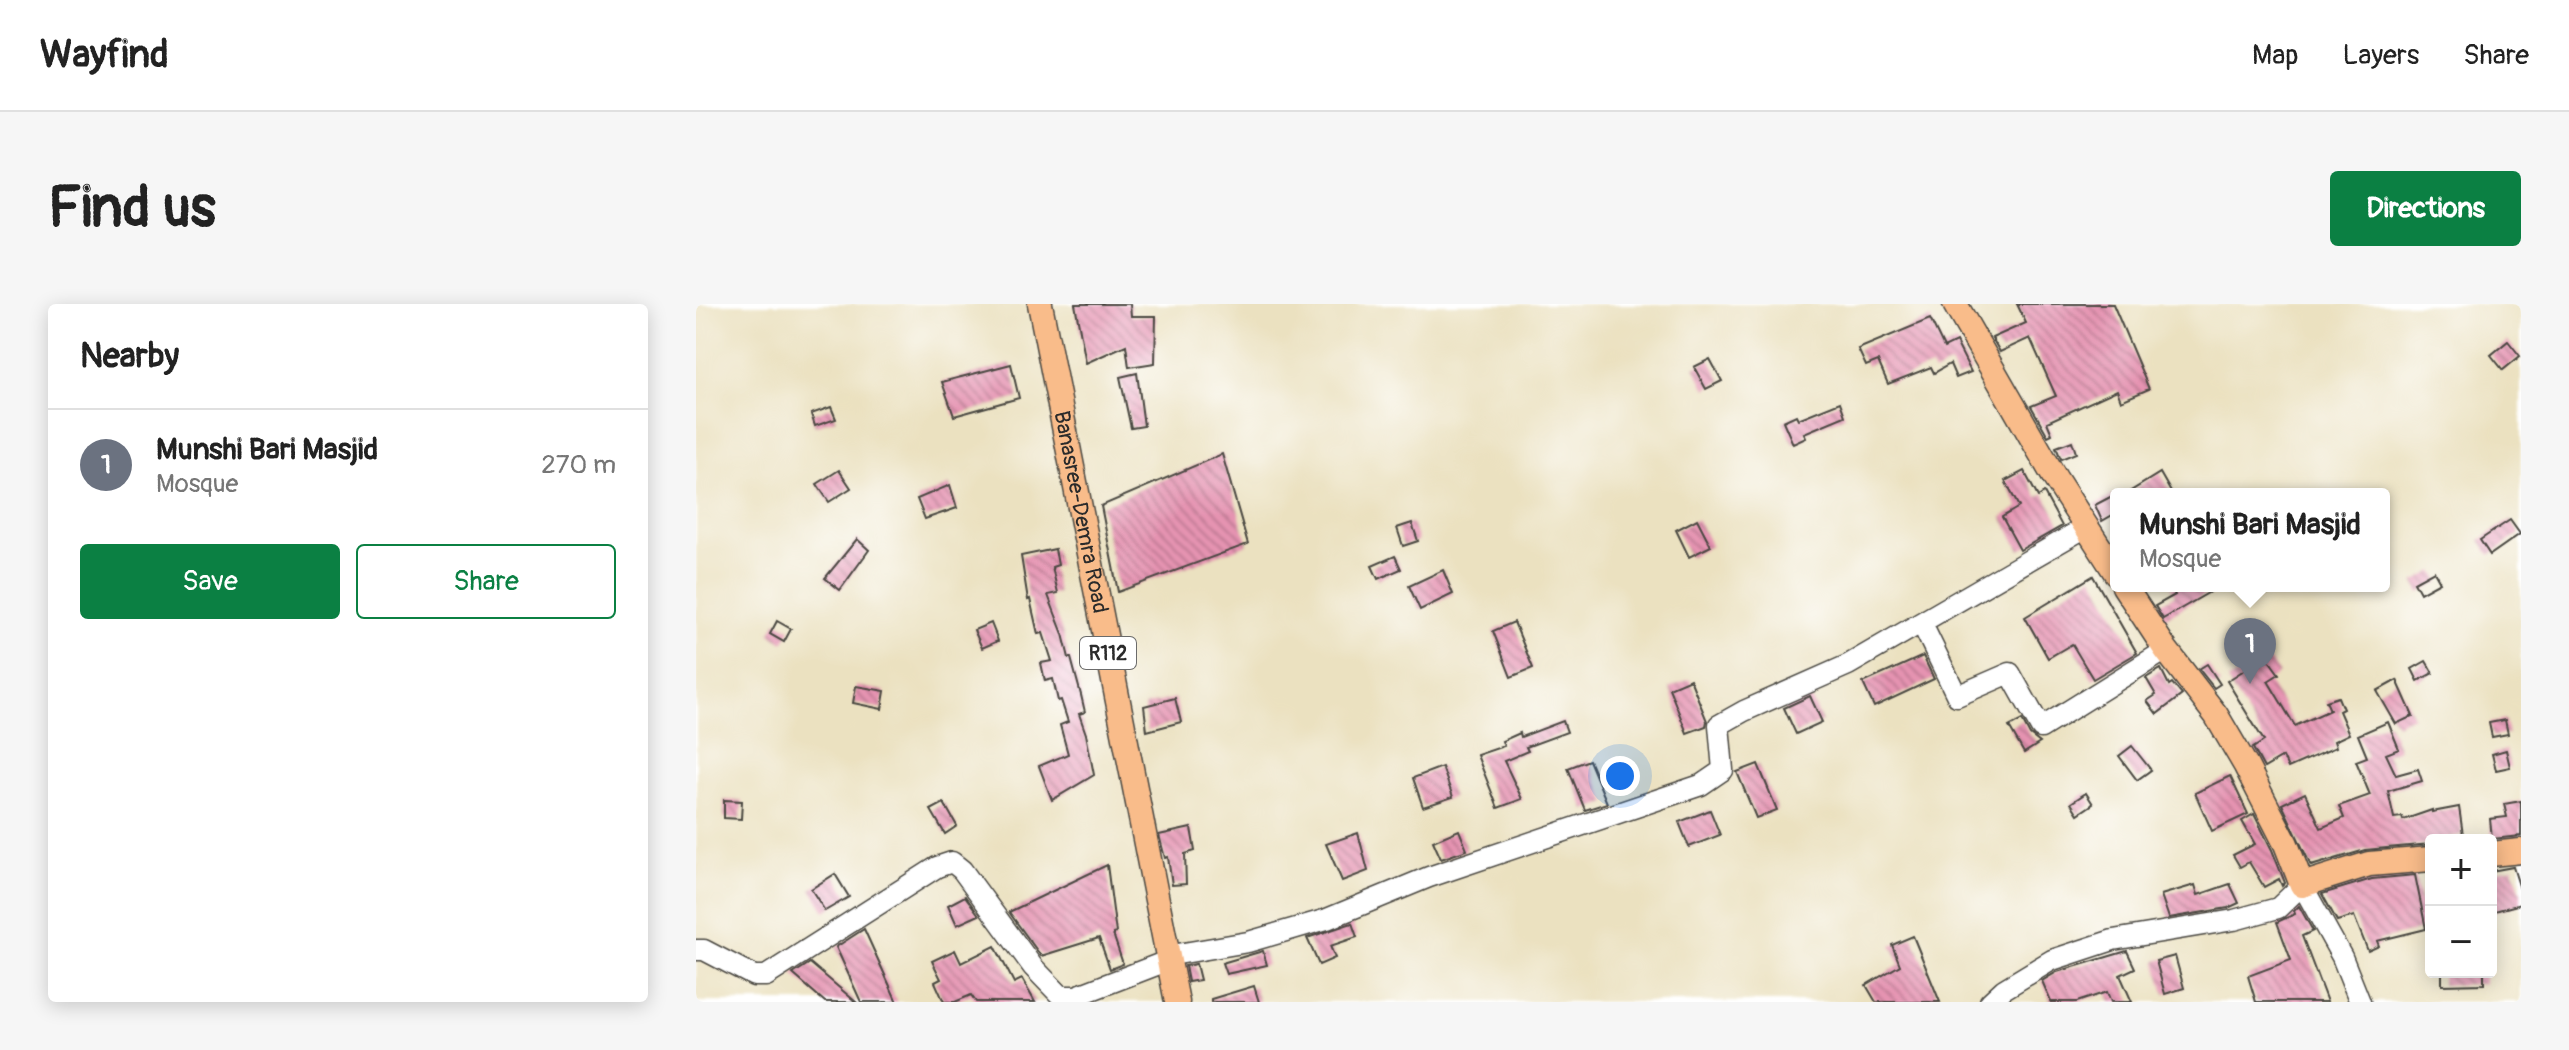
<!DOCTYPE html>
<meta charset="utf-8">
<style>
body{margin:0;font-family:Pangolin,sans-serif;background:#f6f6f6;color:#222}
.controls{position:absolute;right:24px;bottom:24px;display:grid;overflow:hidden;border-radius:8px;box-shadow:0 4px 20px #0003}
.controls button{width:72px;height:72px;display:grid;place-items:center;padding:0;border:0;border-bottom:2px solid #e0e0e0;background:#fff;color:#222;font:40px sans-serif}
.you{position:absolute;left:924px;top:472px;width:28px;height:28px;margin:-20px;border:6px solid #fff;border-radius:50%;background:#1a73e8;box-shadow:0 0 0 12px #1a73e833}
.badge{display:grid;place-items:center;width:52px;height:52px;border-radius:50%;background:#0b8043;color:#fff;font-size:26px;font-weight:700}
.pin{position:absolute;translate:-50% -66px;filter:drop-shadow(0 2px 4px #0008)}
.pin::after{content:'';position:absolute;top:42px;width:28px;height:24px;background:inherit;clip-path:polygon(0 0,100% 0,50% 100%)}
.popup{position:absolute;left:1414px;top:184px;width:280px;height:104px;box-sizing:border-box;display:grid;place-content:center;border-radius:8px;background:#fff;filter:drop-shadow(0 2px 6px #0005);font-size:26px;white-space:nowrap;color:#767676}
.popup b{font-size:30px;color:#222}
.popup::after{content:'';position:absolute;left:50%;top:100%;margin-left:-16px;border:16px solid transparent;border-top-color:#fff}
.list{margin:0;padding:0;list-style:none}
h2{display:flex;justify-content:space-between;align-items:center;height:104px;margin:0;padding:0 32px;font-size:34px}
h2 small{font-size:26px;font-weight:400;color:#767676}
.list li{display:grid;grid-template-columns:52px 1fr auto;gap:24px;align-items:center;box-sizing:border-box;height:112px;padding:0 32px;border-top:2px solid #e0e0e0}
.list b{display:block;font-size:30px;white-space:nowrap}
.list p{margin:0;font-size:26px;white-space:nowrap;color:#767676}
.list em{font-size:26px;font-style:normal;color:#767676}
.actions{display:flex;gap:16px;padding:24px 32px}
.actions a{flex:1;padding:18px 0;border:2px solid #0b8043;border-radius:8px;text-align:center;font-size:28px;color:#0b8043}
.actions .main{background:#0b8043;color:#fff}
.map{position:relative;flex:none;width:1825px;height:698px;overflow:hidden;border-radius:8px}
header{display:flex;align-items:center;gap:48px;box-sizing:border-box;height:112px;padding:0 40px;background:#fff;border-bottom:2px solid #e0e0e0}
header strong{font-size:38px}
nav{display:flex;gap:44px;margin-inline-start:auto;font-size:28px}
.intro{display:flex;align-items:center;justify-content:space-between;box-sizing:border-box;height:192px;padding:0 48px}
h1{margin:0;font-size:56px}
.button{padding:20px 36px;border-radius:8px;background:#0b8043;color:#fff;font-size:28px;font-weight:700}
main{display:flex;gap:48px;padding:0 48px}
aside{flex:1;background:#fff;border-radius:8px;box-shadow:0 4px 20px #0003}
.map>svg:first-child{display:block}
.building{fill:url(#building-back-hatch)}
.lines{fill:none;stroke-linecap:round;stroke-linejoin:round}
.minor-casing{stroke:#484641;stroke-width:23}
.major-casing{stroke:#484641;stroke-width:27}
.minor{stroke:#fff;stroke-width:20}
.major{stroke:#f9bc8a;stroke-width:24}
.labels{text-anchor:middle;dominant-baseline:central;stroke-width:6;stroke-linejoin:round;paint-order:stroke}
.shield{fill:#fff;stroke:#6b6b6b;stroke-width:2}
.shield-label{font-size:20px;font-weight:bold;fill:#2b2b2b}
.street-label{font-size:22px;fill:#2b2b2b;stroke:#fff}
</style>
<header>
<strong>Wayfind</strong>
<nav><a>Map</a><a>Layers</a><a>Share</a></nav>
</header>
<div class="intro"><h1>Find us</h1><a class="button">Directions</a></div>
<main>
<aside>
<h2>Nearby<small></small></h2>
<ul class="list">
<li><span class="badge" style="background:#6b7280">1</span><div><b>Munshi Bari Masjid</b><p>Mosque</p></div><em>270 m</em></li>
</ul>
<div class="actions"><a class="main">Save</a><a>Share</a></div>
</aside>
<div class="map">
<svg width="1825" height="698" viewBox="0 0 1825 698">
<defs>
<pattern id="building-back-hatch" width="6" height="6" patternUnits="userSpaceOnUse" patternTransform="scale(2)"><rect width="6" height="6" fill="#e593b1"/><path d="M-1 5l2 2M0 0l6 6M5-1l2 2" fill="none" stroke="#ba7890"/></pattern>
</defs>
<rect width="100%" height="100%" fill="#fff"/>
<filter id="ink" filterUnits="userSpaceOnUse"><feTurbulence type="fractalNoise" baseFrequency=".0125" numOctaves="2"/><feDisplacementMap in="SourceGraphic" scale="16" xChannelSelector="R" yChannelSelector="G"/><feConvolveMatrix kernelMatrix="1 2 1 2 8 2 1 2 1" color-interpolation-filters="sRGB"/></filter>
<filter id="wash" filterUnits="userSpaceOnUse"><feTurbulence type="fractalNoise" baseFrequency=".006" numOctaves="4" result="noise"/><feDisplacementMap in="SourceGraphic" scale="32" xChannelSelector="R" yChannelSelector="G"/><feGaussianBlur stdDeviation="1.8" result="paint"/><feColorMatrix in="noise" values="0 0 0 0 0 0 0 0 0 0 0 0 0 0 0 0 0 1.4 0 .05"/><feComposite in="paint" operator="in"/></filter>
<g filter="url(#wash)">
<rect width="100%" height="100%" fill="#ebe1c0"/>
<g id="blocks">
<!-- building -->
<g class="building">
<polygon points="379,0 434,0 435,12 460,12 459,59 433,63 430,41 390,59"/>
<polygon points="1321,0 1417,0 1453,85 1425,97 1421,86 1351,118 1356,130 1352,132 1335,102 1360,92 1334,34 1304,48 1296,34 1330,19"/>
<polygon points="1234,15 1248,44 1260,38 1275,68 1260,74 1254,60 1238,69 1235,63 1192,80 1182,57 1170,62 1162,45"/>
<polygon points="1812,37 1824,52 1807,66 1795,51"/>
<polygon points="1014,55 1026,77 1010,85 998,63"/>
<polygon points="315,60 323,94 258,112 246,78"/>
<polygon points="441,69 448,122 435,124 424,73"/>
<polygon points="1144,98 1149,112 1108,129 1110,134 1097,140 1087,117 1100,111 1102,115"/>
<polygon points="135,103 140,115 119,122 115,110"/>
<polygon points="1376,137 1380,149 1365,155 1360,143"/>
<polygon points="526,150 552,240 422,288 405,202"/>
<polygon points="143,166 155,184 133,198 121,180"/>
<polygon points="1328,167 1342,193 1348,189 1366,222 1324,246 1306,213 1323,203 1309,177"/>
<polygon points="1464,169 1476,190 1430,190"/>
<polygon points="254,181 261,204 229,215 221,195"/>
<polygon points="1420,190 1420,209 1406,217 1399,201"/>
<polygon points="1001,215 1015,242 993,253 980,226"/>
<polygon points="1814,216 1824,230 1794,251 1784,236"/>
<polygon points="716,219 722,237 707,242 701,224"/>
<polygon points="161,235 173,246 144,286 129,274"/>
<polygon points="359,245 362,261 356,263 362,289 352,291 367,330 373,354 375,354 385,391 389,408 383,410 390,430 398,471 356,496 343,462 372,450 364,421 372,418 365,396 362,397 357,375 349,377 345,359 356,357 347,329 342,330 334,295 332,296 325,252"/>
<polygon points="699,252 705,265 682,275 676,262"/>
<polygon points="747,266 757,290 724,306 713,282"/>
<polygon points="1738,267 1744,278 1724,289 1718,278"/>
<polygon points="1397,272 1441,349 1397,375 1376,340 1352,354 1329,313"/>
<polygon points="1474,282 1524,282 1467,315 1459,302 1479,291"/>
<polygon points="81,317 95,325 88,338 74,330"/>
<polygon points="818,318 837,364 815,373 797,327"/>
<polygon points="295,319 302,337 286,344 278,326"/>
<polygon points="1227,352 1238,375 1178,403 1167,379"/>
<polygon points="1570,352 1583,370 1572,377 1599,422 1634,406 1630,397 1642,393 1647,405 1643,407 1653,430 1638,437 1640,443 1592,464 1587,453 1568,464 1557,444 1568,437 1531,377"/>
<polygon points="1730,357 1737,369 1722,377 1716,365"/>
<polygon points="1511,360 1524,380 1518,384 1503,365"/>
<polygon points="1465,365 1473,381 1476,379 1486,391 1461,410 1451,397 1460,391 1450,374"/>
<polygon points="994,375 1011,417 1010,422 991,429 973,384"/>
<polygon points="1701,376 1717,412 1700,420 1681,387"/>
<polygon points="160,382 189,387 186,405 157,399"/>
<polygon points="1114,392 1126,418 1100,430 1088,404"/>
<polygon points="479,394 485,418 451,427 448,402"/>
<polygon points="1326,416 1334,431 1344,439 1328,449 1313,423"/>
<polygon points="1809,416 1812,430 1796,433 1793,419"/>
<polygon points="867,417 871,428 830,443 832,447 808,457 826,495 802,504 781,451 808,442 806,437 824,429 825,433"/>
<polygon points="1692,418 1703,445 1690,450 1700,471 1722,465 1726,477 1692,487 1698,514 1706,513 1707,516 1736,506 1736,508 1763,503 1767,531 1735,536 1735,540 1669,546 1615,562 1586,500 1609,489 1625,524 1648,514 1643,502 1674,491 1660,457 1671,453 1662,431"/>
<polygon points="1436,442 1455,466 1441,476 1423,452"/>
<polygon points="1810,446 1814,463 1800,466 1796,450"/>
<polygon points="893,456 911,499 889,506 872,464"/>
<polygon points="1062,460 1081,506 1060,514 1041,468"/>
<polygon points="746,463 757,493 727,503 717,474"/>
<polygon points="1534,472 1552,510 1516,527 1499,489"/>
<polygon points="1390,489 1397,500 1382,510 1375,499"/>
<polygon points="28,496 46,497 45,515 28,514"/>
<polygon points="1825,497 1825,532 1796,535 1794,515 1811,513 1808,500"/>
<polygon points="248,499 261,522 249,530 235,506"/>
<polygon points="1014,506 1024,531 993,543 983,518"/>
<polygon points="1558,510 1576,546 1589,579 1586,582 1583,575 1568,583 1553,558 1544,563 1537,551 1559,540 1546,517"/>
<polygon points="495,524 499,547 489,550 490,580 476,581 472,553 469,554 463,531"/>
<polygon points="763,526 771,546 745,555 737,537"/>
<polygon points="662,529 672,567 646,577 630,540"/>
<polygon points="411,561 420,629 417,630 427,660 414,665 403,634 345,652 313,608"/>
<polygon points="1817,563 1825,588 1825,600 1795,608 1795,567"/>
<polygon points="139,570 153,593 129,607 115,585"/>
<polygon points="1719,571 1730,625 1681,637 1683,642 1672,647 1658,612 1641,617 1626,590 1676,575"/>
<polygon points="1534,580 1543,599 1532,604 1473,614 1465,591 1499,581 1502,591"/>
<polygon points="269,592 283,611 261,621 252,601"/>
<polygon points="1603,602 1617,627 1606,632 1631,698 1560,698 1552,672 1595,656 1581,618 1599,610 1598,607"/>
<polygon points="656,619 661,633 634,642 639,654 623,661 611,634"/>
<polygon points="168,625 193,680 201,698 165,698 140,643"/>
<polygon points="1217,632 1244,698 1180,698 1170,681 1204,661 1196,641"/>
<polygon points="299,642 318,679 326,675 339,698 280,698 275,691 259,698 248,698 239,678 245,675 236,657 259,646 265,659"/>
<polygon points="567,647 571,661 530,670 526,659"/>
<polygon points="1431,647 1439,664 1424,671 1436,698 1415,698 1411,688 1381,698 1355,698 1346,677 1361,668"/>
<polygon points="1479,652 1488,684 1469,690 1460,657"/>
<polygon points="114,659 160,698 129,698 97,670"/>
<polygon points="500,660 504,676 492,678 489,662"/>
<polygon points="1746,668 1788,668 1788,680 1746,681"/>
<polygon points="558,682 563,698 515,698 515,695"/>
</g>
</g>
</g>
<g filter="url(#ink)">
<use href="#blocks" fill-opacity="0" stroke="#484641" stroke-width="2"/>
<g class="lines">
<!-- minor casing -->
<g class="minor-casing">
<g id="minor">
<polyline points="1226,320 1261,392 1314,369 1345,424 1470,346"/>
<polyline points="0,646 8,646 58,672 70,672 241,563 256,558 266,566 337,663 365,692 380,692 471,657"/>
<polyline points="470,652 552,638 631,615 733,573 1005,481 1027,466 1023,421 1048,407 1152,361 1390,223"/>
<polyline points="1294,698 1308,685 1356,656 1417,636 1538,616 1582,604 1606,581 1646,653 1664,698"/>
</g>
</g>
<!-- major casing -->
<g class="major-casing">
<g id="major">
<path id="s1" d="M344,0L481,698"/>
<polyline points="1259,0 1359,174 1420,269"/>
<polyline points="1428,282 1470,346 1520,411 1550,462 1590,540 1606,581 1673,560 1735,555"/>
<polyline points="1795,550 1825,547"/>
</g>
</g>
<!-- minor -->
<use href="#minor" class="minor"/>
<!-- major -->
<use href="#major" class="major"/>
</g>
</g>
<g class="labels">
<!-- shield labels -->
<rect class="shield" x="384" y="333" width="56" height="32" rx="6"/>
<g class="shield-label">
<text x="412" y="349">R112</text>
</g>
<!-- street labels -->
<g class="street-label">
<text stroke="none"><textPath href="#s1" startOffset="212">Banasree-Demra Road</textPath></text>
</g>
</g>
</svg>
<div class="controls">
<button>+</button>
<button>−</button>
</div>
<div class="you"></div>
<div class="pin badge" style="left:1554px;top:380px;background:#6b7280">1</div>
<div class="popup"><b>Munshi Bari Masjid</b>Mosque</div>
</div>
</main>
